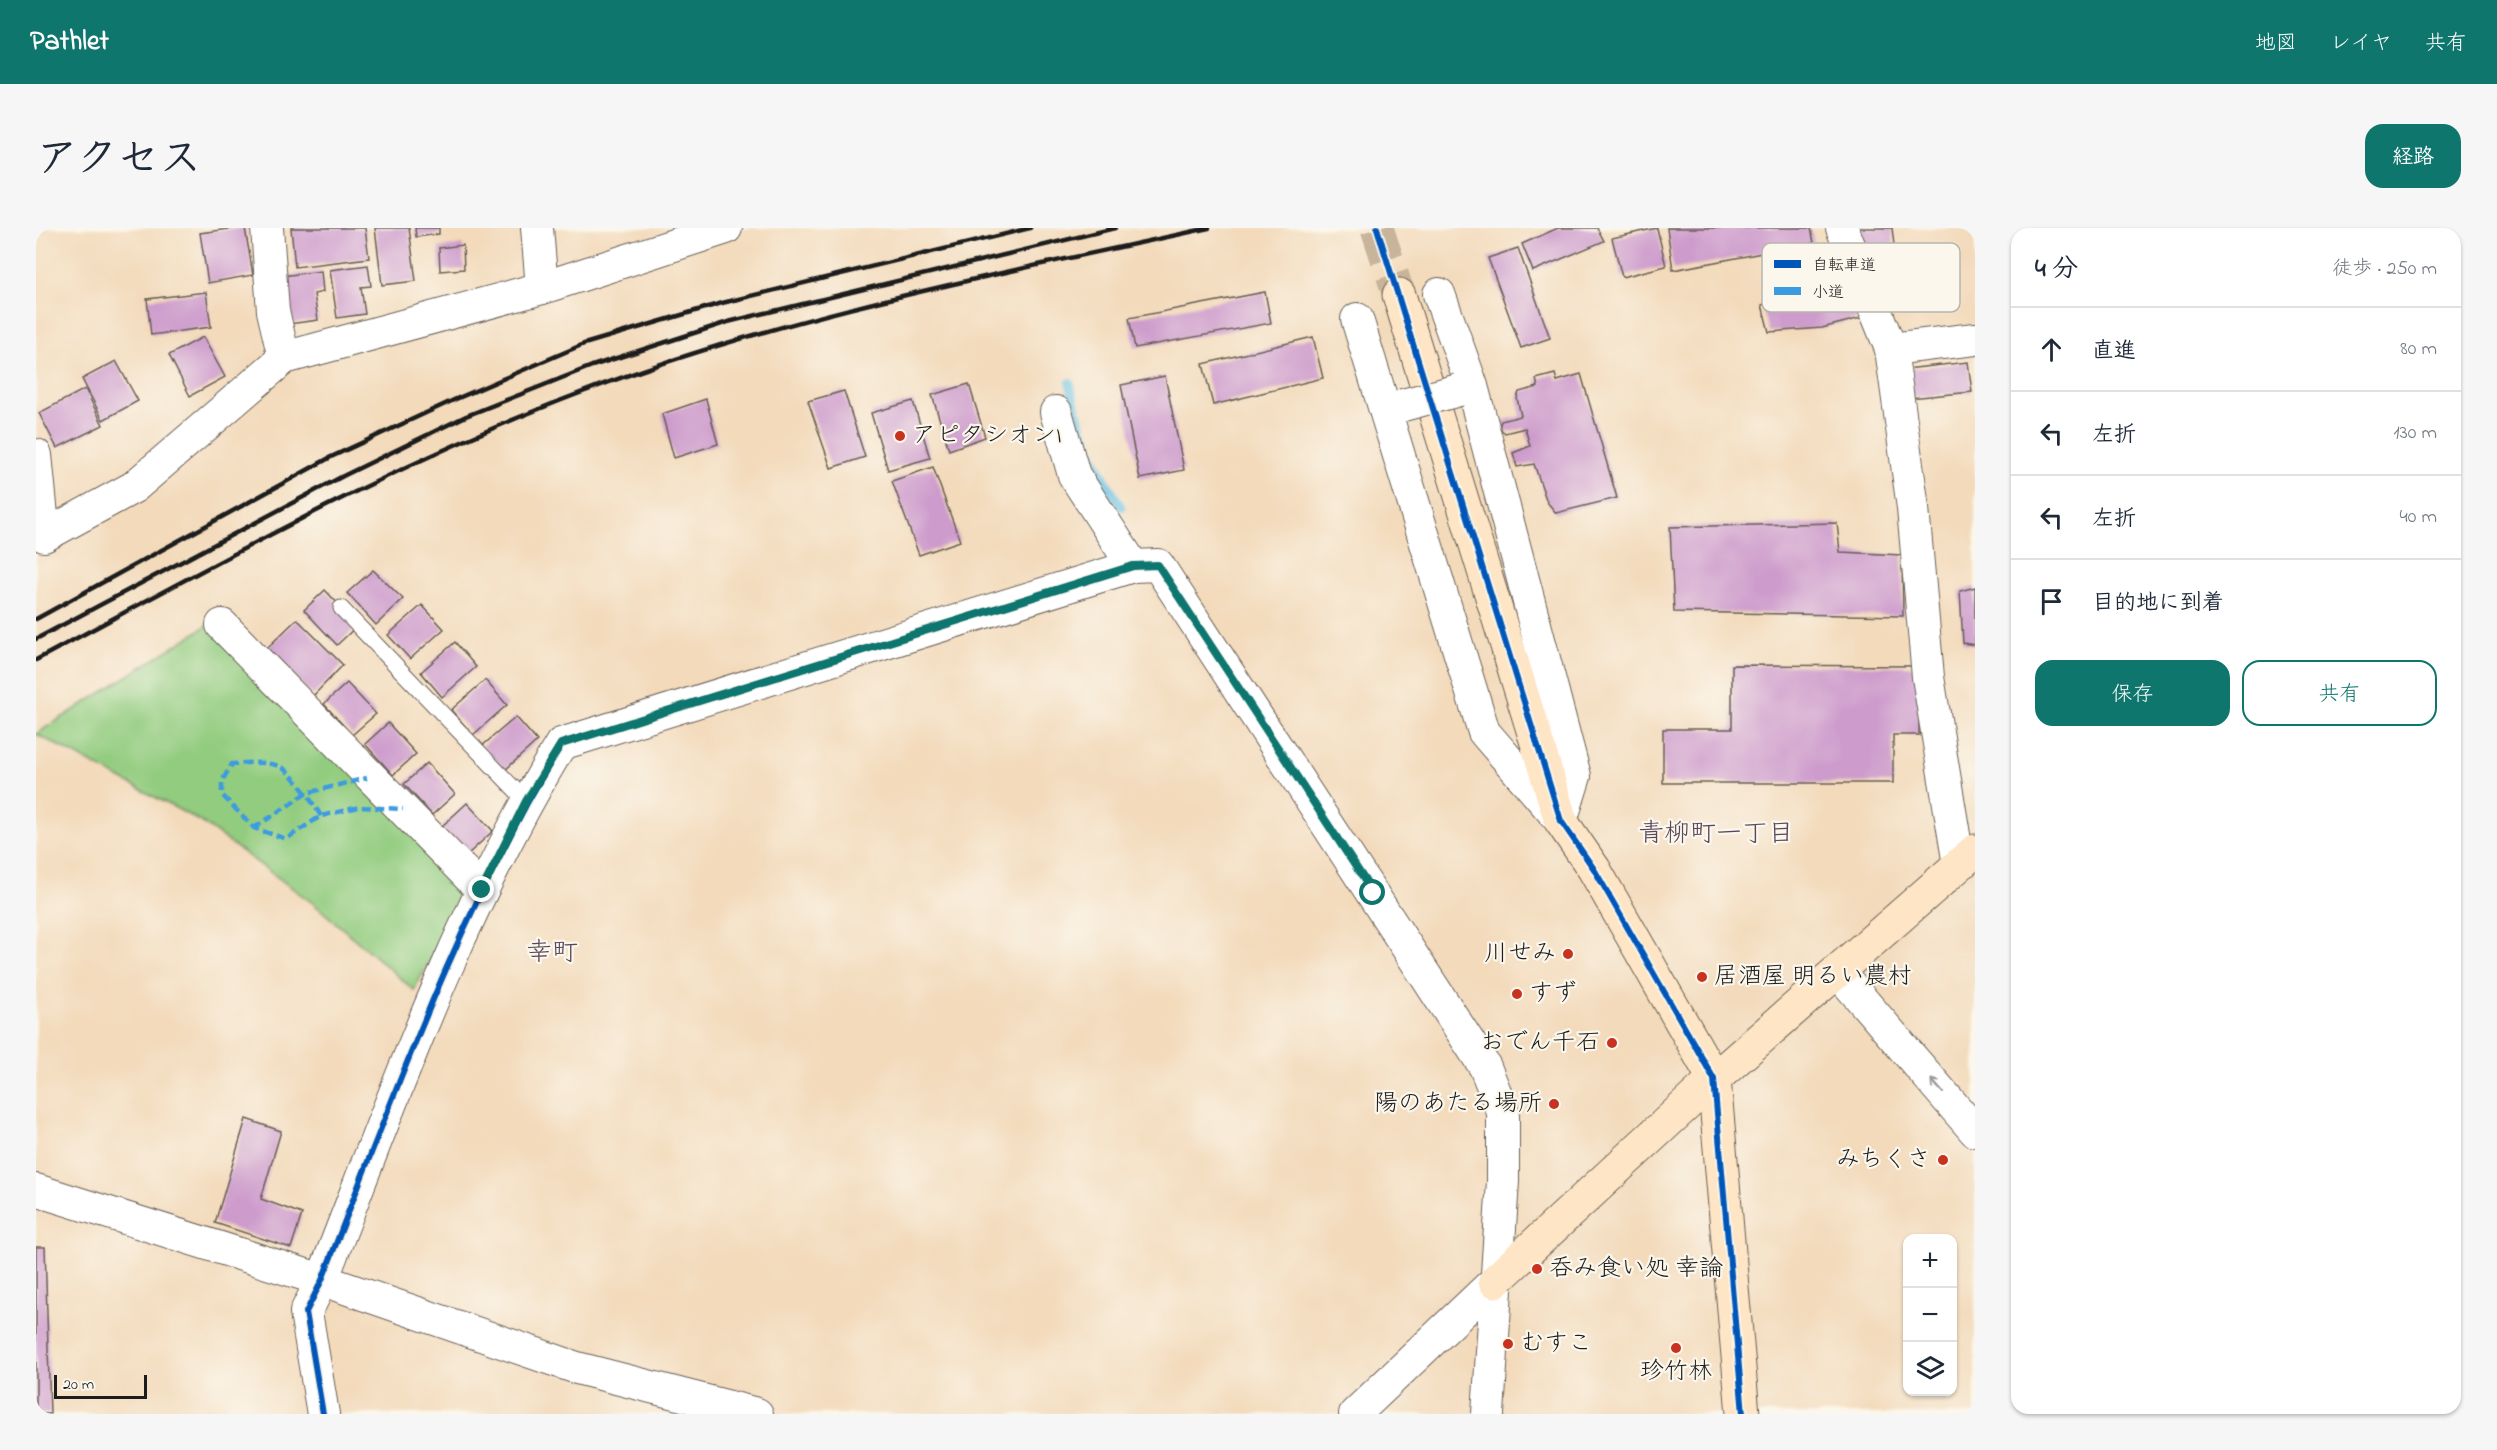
<!DOCTYPE html>
<html lang="ja">
<meta charset="utf-8">
<style>
body{margin:0;font-family:"Indie Flower","Klee One",sans-serif;background:#f6f6f7;color:#1f2937}
.controls{position:absolute;right:18px;bottom:18px;display:grid;overflow:hidden;border-radius:12px;box-shadow:0 2px 4px #0004}
.controls button{width:54px;height:54px;display:grid;place-items:center;padding:0;border:0;border-bottom:2px solid #e0e1e3;background:#fff;color:#1f2937;font:30px sans-serif}
.scale{position:absolute;left:18px;bottom:15px;width:93px;box-sizing:border-box;padding-left:6px;border:3px solid #1c1c1c;border-top:0;font-size:16px;line-height:21px;white-space:nowrap;color:#1c1c1c;-webkit-text-stroke:4px #fbf7ec;paint-order:stroke}
.stop{position:absolute;width:18px;height:18px;margin:-14px;border:4px solid #0f766e;border-radius:50%;background:#fff}
.stop.end{background:#0f766e;border-color:#fff;box-shadow:0 2px 6px #0008}
.list{margin:0;padding:0;list-style:none}
h2{display:flex;justify-content:space-between;align-items:center;height:78px;margin:0;padding:0 24px;font-size:26px}
h2 small{font-size:20px;font-weight:400;color:#747a83}
.list li{display:grid;grid-template-columns:39px 1fr auto;gap:18px;align-items:center;box-sizing:border-box;height:84px;padding:0 24px;border-top:2px solid #e0e1e3}
.list b{display:block;font-size:22px;white-space:nowrap}
.list em{font-size:20px;font-style:normal;color:#747a83}
.actions{display:flex;gap:12px;padding:18px 24px}
.actions a{flex:1;padding:14px 0;border:2px solid #0f766e;border-radius:18px;text-align:center;font-size:21px;color:#0f766e}
.actions .main{background:#0f766e;color:#fff}
.icon{flex:none;width:33px;height:33px;fill:none;stroke:currentColor;stroke-width:2;stroke-linecap:round;stroke-linejoin:round}
.map{position:relative;flex:none;width:1939px;height:1186px;overflow:hidden;border-radius:18px}
header{display:flex;align-items:center;gap:36px;box-sizing:border-box;height:84px;padding:0 30px;background:#0f766e;color:#fff}
header strong{font-size:28px}
nav{display:flex;gap:33px;margin-inline-start:auto;font-size:21px}
.intro{display:flex;align-items:center;justify-content:space-between;box-sizing:border-box;height:144px;padding:0 36px}
h1{margin:0;font-size:42px}
.button{padding:15px 27px;border-radius:18px;background:#0f766e;color:#fff;font-size:21px;font-weight:700}
main{display:flex;gap:36px;padding:0 36px}
aside{flex:1;background:#fff;border-radius:18px;box-shadow:0 2px 4px #0004}
.map>svg:first-child{display:block}
.green{fill:#92cc7f;stroke:#57744e;stroke-width:1.5}
.lines{fill:none;stroke-linecap:round;stroke-linejoin:round}
.stream{stroke:#65c0e3;stroke-width:9}
.building{fill:#cd9bcc}
.secondary-tunnel{stroke:#c8b49b;stroke-width:33;stroke-dasharray:33 16;stroke-linecap:butt}
.lane-casing{stroke:#675e54;stroke-width:17}
.street-casing{stroke:#675e54;stroke-width:34}
.secondary-casing{stroke:#675e54;stroke-width:35}
.lane{stroke:#fff;stroke-width:15}
.street{stroke:#fff;stroke-width:32}
.secondary{stroke:#fde5c5;stroke-width:33}
.rail{stroke:#1c1c1c;stroke-width:4.5}
.street-bridge-casing{stroke:#675e54;stroke-width:34;stroke-linecap:butt}
.street-bridge{stroke:#fff;stroke-width:32}
.quiet{stroke:#3c9bdf;stroke-width:4.5;stroke-dasharray:9 4.5;stroke-linecap:butt}
.cycleway-casing{stroke:#fbf7ec;stroke-width:10}
.cycleway{stroke:#0057b8;stroke-width:6}
.oneway{stroke:#999}
.route{stroke:#0f766e;stroke-width:8}
.poi-dot{fill:#c8321e;stroke:#fbf7ec;stroke-width:2}
.labels{text-anchor:middle;dominant-baseline:central;stroke-width:4.5;stroke-linejoin:round;paint-order:stroke}
.poi-label{font-size:24px;fill:#1c1c1c;stroke:#fbf7ec;text-anchor:start}
.neighbourhood-label{font-size:26px;fill:#5a485a;stroke:#fbf7ec}
.key{fill:#fbf7ec;stroke:#b8b5ae;stroke-width:1.5}
.key-label{font-size:16px;fill:#1c1c1c}
</style>
<header>
<strong>Pathlet</strong>
<nav><a>地図</a><a>レイヤ</a><a>共有</a></nav>
</header>
<div class="intro"><h1>アクセス</h1><a class="button">経路</a></div>
<main>
<div class="map">
<svg width="1939" height="1186" viewBox="0 0 1939 1186">
<rect width="100%" height="100%" fill="#fbf7ec"/>
<filter id="ink" filterUnits="userSpaceOnUse"><feTurbulence type="fractalNoise" baseFrequency=".0167" numOctaves="2"/><feDisplacementMap in="SourceGraphic" scale="12" xChannelSelector="R" yChannelSelector="G"/><feConvolveMatrix kernelMatrix="1 2 1 2 8 2 1 2 1" color-interpolation-filters="sRGB"/></filter>
<filter id="wash" filterUnits="userSpaceOnUse"><feTurbulence type="fractalNoise" baseFrequency=".008" numOctaves="4" result="noise"/><feDisplacementMap in="SourceGraphic" scale="24" xChannelSelector="R" yChannelSelector="G"/><feGaussianBlur stdDeviation="1.35" result="paint"/><feColorMatrix in="noise" values="0 0 0 0 0 0 0 0 0 0 0 0 0 0 0 0 0 1.4 0 .05"/><feComposite in="paint" operator="in"/></filter>
<g filter="url(#wash)">
<rect width="100%" height="100%" fill="#f3dabb"/>
<!-- green -->
<polygon class="green" points="175,395 431,663 378,762 278,676 164,593 0,506"/>
<g class="lines">
<!-- stream -->
<path class="stream" d="M1034,155C1042,201 1061,240 1085,279"/>
</g>
<g id="blocks">
<!-- building -->
<g class="building">
<polygon points="200,0 209,0 217,47 172,55 164,5"/>
<polygon points="255,0 329,0 333,30 259,39"/>
<polygon points="339,0 373,0 380,53 346,57"/>
<polygon points="379,0 403,0 403,6 380,9"/>
<polygon points="1522,0 1561,0 1568,13 1497,43 1486,16"/>
<polygon points="1621,0 1630,38 1586,49 1576,10"/>
<polygon points="1631,0 1775,0 1778,15 1637,42"/>
<polygon points="1823,0 1856,0 1858,17 1826,21"/>
<polygon points="427,17 428,41 404,43 403,20"/>
<polygon points="1482,20 1514,110 1485,120 1452,30"/>
<polygon points="332,37 335,58 325,59 329,86 301,90 294,42"/>
<polygon points="285,43 287,64 278,66 282,92 253,96 246,48"/>
<polygon points="1807,47 1825,90 1786,100 1733,104 1726,77"/>
<polygon points="170,64 175,99 115,107 111,71"/>
<polygon points="1229,64 1235,95 1099,120 1093,90"/>
<polygon points="167,109 189,149 154,168 133,127"/>
<polygon points="1277,109 1287,150 1177,177 1167,136"/>
<polygon points="80,133 102,173 67,192 46,151"/>
<polygon points="1932,134 1936,164 1874,170 1870,141"/>
<polygon points="1519,146 1521,153 1545,146 1581,270 1520,285 1511,274 1498,236 1481,239 1477,225 1494,218 1489,200 1469,205 1463,200 1465,193 1485,188 1481,170 1483,164 1502,159 1500,151"/>
<polygon points="1129,148 1148,242 1104,251 1085,157"/>
<polygon points="933,156 949,209 913,222 896,167"/>
<polygon points="49,161 67,197 21,220 3,185"/>
<polygon points="808,163 829,229 795,240 772,173"/>
<polygon points="670,171 682,216 638,230 626,186"/>
<polygon points="877,173 894,230 852,242 835,185"/>
<polygon points="897,239 924,313 883,327 856,253"/>
<polygon points="1801,295 1804,324 1866,327 1867,388 1638,384 1634,299"/>
<polygon points="337,342 367,371 340,397 311,365"/>
<polygon points="1939,359 1939,417 1927,415 1924,363"/>
<polygon points="289,362 322,397 301,417 268,382"/>
<polygon points="386,377 408,401 374,431 352,407"/>
<polygon points="261,391 307,437 277,468 230,421"/>
<polygon points="419,414 440,439 406,469 385,444"/>
<polygon points="1696,437 1883,438 1883,507 1857,507 1857,555 1627,555 1627,501 1696,501"/>
<polygon points="449,452 471,477 437,507 415,482"/>
<polygon points="311,455 340,486 316,507 288,476"/>
<polygon points="480,489 501,513 468,543 446,518"/>
<polygon points="352,495 380,526 357,547 329,516"/>
<polygon points="391,535 419,566 396,587 368,556"/>
<polygon points="431,575 457,603 431,627 405,599"/>
<polygon points="210,891 245,903 225,971 266,986 255,1020 179,995"/>
<polygon points="0,1019 9,1019 14,1186 0,1186"/>
</g>
</g>
</g>
<g filter="url(#ink)">
<use href="#blocks" fill-opacity="0" stroke="#675e54" stroke-width="1.5"/>
<g class="lines">
<!-- secondary-tunnel -->
<polyline class="secondary-tunnel" points="1341,0 1363,67"/>
<!-- lane casing -->
<g class="lane-casing">
<polyline id="lane" points="305,380 490,573"/>
</g>
<!-- street casing -->
<g class="street-casing">
<g id="street">
<polyline points="231,0 237,83 248,130"/>
<polyline points="501,0 506,60"/>
<polyline points="1806,0 1855,121 1877,280 1892,449 1923,637"/>
<polyline points="1403,66 1436,158 1539,548 1525,593"/>
<polyline points="1321,91 1448,504 1525,593"/>
<polyline points="1855,121 1939,111"/>
<polyline points="1020,184 1038,247 1097,338 1122,337 1449,839 1467,884 1467,953 1452,1186"/>
<polyline points="0,227 8,308 98,259 248,130 506,60 690,0"/>
<polyline points="186,397 446,662"/>
<polyline points="1802,744 1939,903"/>
<polyline points="0,962 286,1052 541,1140 721,1186"/>
<path d="M287,1186L270,1084L286,1052C357,870 423,684 525,516L1097,338"/>
<polyline points="1319,1186 1459,1053"/>
</g>
</g>
<!-- secondary casing -->
<g class="secondary-casing">
<g id="secondary">
<polyline points="1363,67 1525,593 1558,641 1678,851 1707,1186"/>
<polyline points="1459,1053 1678,851 1939,623"/>
</g>
</g>
<!-- lane -->
<use href="#lane" class="lane"/>
<!-- street -->
<use href="#street" class="street"/>
<!-- secondary -->
<use href="#secondary" class="secondary"/>
<!-- rail -->
<g class="rail">
<polyline points="0,391 295,229 420,171 548,116 686,75 994,0"/>
<polyline points="0,411 307,248 430,188 556,138 692,94 1079,0"/>
<path d="M0,432C179,336 354,237 544,165C747,87 962,46 1173,0"/>
</g>
<!-- street-bridge casing -->
<g class="street-bridge-casing">
<polyline id="street-bridge" points="1367,177 1423,162"/>
</g>
<!-- street-bridge -->
<use href="#street-bridge" class="street-bridge"/>
<!-- quiet -->
<g class="quiet">
<path d="M285,588C277,575 256,543 243,538C228,533 211,535 196,536L186,553V567L218,600L250,611L285,588L323,579L367,581"/>
<polyline points="218,600 271,565 331,550"/>
</g>
<!-- cycleway casing -->
<g class="cycleway-casing">
<g id="cycleway">
<polyline points="1341,0 1525,593 1558,641 1678,851 1707,1186"/>
<path d="M287,1186L270,1084L286,1052C357,870 423,684 525,516L1097,338"/>
</g>
</g>
<!-- cycleway -->
<use href="#cycleway" class="cycleway"/>
</g>
<!-- one-way arrows -->
<defs><path id="oneway-shaft" d="M-6 0H5M1.5-3L5.5 0L1.5 3" fill="none" stroke-width="1.6" stroke-linecap="round" stroke-linejoin="round" transform="scale(1.5)"/></defs>
<use class="oneway" href="#oneway-shaft" transform="translate(1901 858) rotate(-131)"/>
</g>
<g class="lines" filter="url(#ink)">
<!-- route -->
<polyline class="route" points="446,662 490,573 525,516 1097,338 1122,337 1337,665"/>
</g>
<!-- markers -->
<g class="poi-dot">
<circle cx="864" cy="208" r="6"/>
<circle cx="1532" cy="726" r="6"/>
<circle cx="1666" cy="749" r="6"/>
<circle cx="1481" cy="766" r="6"/>
<circle cx="1576" cy="815" r="6"/>
<circle cx="1518" cy="876" r="6"/>
<circle cx="1907" cy="932" r="6"/>
<circle cx="1501" cy="1041" r="6"/>
<circle cx="1472" cy="1116" r="6"/>
<circle cx="1640" cy="1120" r="6"/>
</g>
<g class="labels">
<!-- poi labels -->
<g class="poi-label">
<text x="876" y="208">アピタシオンI</text>
<text x="1520" y="726" text-anchor="end">川せみ</text>
<text x="1678" y="749">居酒屋 明るい農村</text>
<text x="1493" y="766">すず</text>
<text x="1564" y="815" text-anchor="end">おでん千石</text>
<text x="1506" y="876" text-anchor="end">陽のあたる場所</text>
<text x="1895" y="932" text-anchor="end">みちくさ</text>
<text x="1513" y="1041">呑み食い処 幸論</text>
<text x="1484" y="1116">むすこ</text>
<text x="1640" y="1144" text-anchor="middle">珍竹林</text>
</g>
<!-- neighbourhood labels -->
<g class="neighbourhood-label">
<text x="1680" y="607">青柳町一丁目</text>
<text x="516" y="726">幸町</text>
</g>
</g>
<!-- legend -->
<rect x="1726" y="15" width="198" height="69" rx="9" class="key"/>
<rect x="1738" y="32" width="27" height="8" fill="#0057b8"/>
<rect x="1738" y="59" width="27" height="8" fill="#3c9bdf"/>
<g class="key-label">
<text x="1776" y="42">自転車道</text>
<text x="1776" y="69">小道</text>
</g>
</svg>
<div class="controls">
<button>+</button>
<button>−</button>
<button><svg class="icon" aria-label="layers" viewBox="0 0 24 24"><path d="M12 4l9 5-9 5-9-5zM3 14l9 5 9-5"/></svg></button>
</div>
<div class="scale">20 m</div>
<div class="stop" style="left:1337px;top:665px"></div>
<div class="stop end" style="left:446px;top:662px"></div>
</div>
<aside>
<h2>4 分<small>徒歩 · 250 m</small></h2>
<ul class="list">
<li><svg class="icon" aria-label="ahead" viewBox="0 0 24 24"><path d="M12 20V5M6 11l6-6 6 6"/></svg><div><b>直進</b></div><em>80 m</em></li>
<li><svg class="icon" aria-label="left" viewBox="0 0 24 24"><path d="M17 20v-9H6M10 6l-5 5 5 5"/></svg><div><b>左折</b></div><em>130 m</em></li>
<li><svg class="icon" aria-label="left" viewBox="0 0 24 24"><path d="M17 20v-9H6M10 6l-5 5 5 5"/></svg><div><b>左折</b></div><em>40 m</em></li>
<li><svg class="icon" aria-label="arrive" viewBox="0 0 24 24"><path d="M6 21V4h12l-3 4 3 4H6"/></svg><div><b>目的地に到着</b></div></li>
</ul>
<div class="actions"><a class="main">保存</a><a>共有</a></div>
</aside>
</main>
